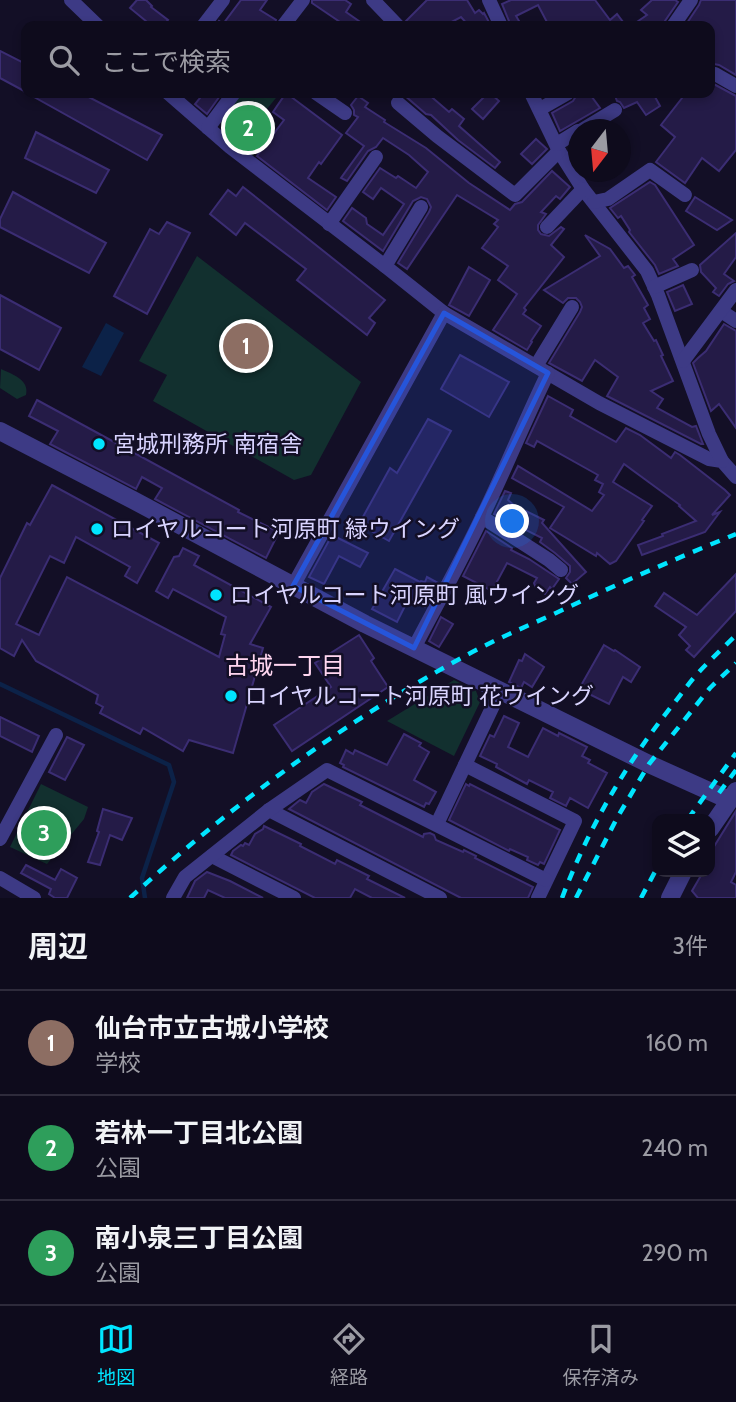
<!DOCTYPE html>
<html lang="ja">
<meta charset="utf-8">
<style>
body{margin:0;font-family:Cabin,"Noto Sans JP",sans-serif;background:#171425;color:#f1f3f6}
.controls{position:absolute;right:21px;bottom:21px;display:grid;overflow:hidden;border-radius:14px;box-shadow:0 4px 10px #0003}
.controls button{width:63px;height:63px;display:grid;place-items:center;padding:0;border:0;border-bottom:2px solid #2e2b3b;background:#0e0b1c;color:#f1f3f6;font:35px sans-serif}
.compass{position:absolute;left:568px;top:119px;width:63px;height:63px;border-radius:50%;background:#0e0b1c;box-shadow:0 4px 10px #0003;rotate:196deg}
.you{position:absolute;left:513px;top:522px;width:24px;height:24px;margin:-18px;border:5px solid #fff;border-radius:50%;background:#1a73e8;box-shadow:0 0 0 10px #1a73e833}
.badge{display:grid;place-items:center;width:46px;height:46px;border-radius:50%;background:#00e5ff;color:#fff;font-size:23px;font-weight:700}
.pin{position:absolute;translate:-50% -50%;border:4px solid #fff;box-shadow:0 2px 7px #0006}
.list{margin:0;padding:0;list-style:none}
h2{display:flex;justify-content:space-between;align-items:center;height:91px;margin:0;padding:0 28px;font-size:30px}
h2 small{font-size:23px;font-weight:400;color:#9b9ba3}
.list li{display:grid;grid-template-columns:46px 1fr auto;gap:21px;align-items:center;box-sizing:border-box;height:105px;padding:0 28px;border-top:2px solid #2e2b3b}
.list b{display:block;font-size:26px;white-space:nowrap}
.list p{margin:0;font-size:23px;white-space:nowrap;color:#9b9ba3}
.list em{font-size:23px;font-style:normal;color:#9b9ba3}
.icon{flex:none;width:38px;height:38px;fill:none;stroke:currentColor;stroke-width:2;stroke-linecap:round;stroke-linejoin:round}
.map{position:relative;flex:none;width:736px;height:898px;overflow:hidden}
.search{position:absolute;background:#0e0b1c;box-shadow:0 4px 10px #0003;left:21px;right:21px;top:21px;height:77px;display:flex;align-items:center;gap:18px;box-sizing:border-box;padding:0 24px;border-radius:14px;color:#9b9ba3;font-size:26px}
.sheet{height:406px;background:#0e0b1c}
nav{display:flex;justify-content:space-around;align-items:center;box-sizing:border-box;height:98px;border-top:2px solid #2e2b3b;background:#0e0b1c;font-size:19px;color:#9b9ba3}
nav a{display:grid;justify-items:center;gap:4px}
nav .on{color:#00e5ff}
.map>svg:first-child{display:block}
.green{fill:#12302f}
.water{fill:#0c2248}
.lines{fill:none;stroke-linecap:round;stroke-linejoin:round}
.stream{stroke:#0c2248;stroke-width:4.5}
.building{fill:#241b47;stroke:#3b2d73;stroke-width:2}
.minor{stroke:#3d3a85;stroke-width:14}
.tertiary{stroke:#3d3a85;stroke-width:18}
.rail{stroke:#00e5ff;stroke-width:4.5;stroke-dasharray:10 9;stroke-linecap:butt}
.marked{fill:#2655da;fill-opacity:0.2;stroke:#2655da;stroke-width:5;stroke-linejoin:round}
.poi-dot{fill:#00e5ff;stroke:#130f26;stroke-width:2.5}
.labels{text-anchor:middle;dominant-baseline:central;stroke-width:5;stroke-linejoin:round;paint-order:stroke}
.poi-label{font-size:23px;fill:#d9d4ff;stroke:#130f26;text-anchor:start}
.neighbourhood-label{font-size:24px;fill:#ffd6f0;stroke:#130f26}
</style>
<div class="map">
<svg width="736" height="898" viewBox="0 0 736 898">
<rect width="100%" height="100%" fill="#130f26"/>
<!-- green -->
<g class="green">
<polygon points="242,93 280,93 262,115 276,124 253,156 224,133 221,122"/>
<polygon points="197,256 361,382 311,475 294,480 153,401 167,375 139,361"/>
<path d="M1,369C12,374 30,380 26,395L17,399L0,388Z"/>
<polygon points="454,680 476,691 480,702 454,756 387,721"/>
<polygon points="41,784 88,807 84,819 47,864 10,847"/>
</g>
<!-- water -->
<polygon class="water" points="106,323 124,333 101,376 82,367"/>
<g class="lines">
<!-- stream -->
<polyline class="stream" points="0,684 169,765 174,782 142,878 145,898"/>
</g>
<!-- building -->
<g class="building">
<polygon points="137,0 146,0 152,6 151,7 168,20 163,26 152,26 130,8"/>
<polygon points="241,0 267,0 260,10 276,20 274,26 215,26 219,21 223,24"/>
<polygon points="312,0 345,0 351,4 346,12 366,26 346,26 312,3"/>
<polygon points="427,0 467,0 475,13 479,10 483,14 484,13 491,26 469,26 461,17 444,26 411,26 406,21"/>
<polygon points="511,0 595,0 610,20 617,14 626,26 549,26 538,5 516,16 522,26 511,26 502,4"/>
<polygon points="652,0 675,0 678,2 665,21 664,26 631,26 647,15 641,10"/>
<polygon points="701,0 736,0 736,75 719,65 714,64 710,66 710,26 685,26 699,5"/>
<polygon points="0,51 26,64 26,92 0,78"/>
<polygon points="710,82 736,96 736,150 719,171 702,158 685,183 656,162 675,137 661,125 686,93 710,93"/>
<polygon points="27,93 81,93 162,135 147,160"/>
<polygon points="204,93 222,93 207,114 195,104"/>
<polygon points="286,93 342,135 321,164 319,162 308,178 336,197 327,210 257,156 284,120 273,112"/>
<polygon points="396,93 427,93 449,112 452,109 464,119 459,126 500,162 495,168 458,140 431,115 426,114 404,95"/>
<polygon points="488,93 490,93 499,101 483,119 472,109"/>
<polygon points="578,93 589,93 600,108 560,131 552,113 573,101"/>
<polygon points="614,93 659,93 654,95 660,106 646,115 637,102 624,108 620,102 617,101"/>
<polygon points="358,96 368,103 365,107 385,120 384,122 426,148 469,183 510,210 515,204 522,202 552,171 570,187 560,199 556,196 541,212 546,214 538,225 538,230 541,234 549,236 561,227 564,229 551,245 564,257 524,308 526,310 523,314 541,326 531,341 532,342 527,350 493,330 517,294 498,280 508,266 482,248 498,227 494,224 498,220 457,195 407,269 398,263 429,212 431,207 427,199 421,197 413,201 383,251 343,221 352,208 366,218 367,224 383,235 404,204 381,188 373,199 363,192 380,168 396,178 398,176 416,188 428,172 409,155 383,138 376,147 368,151 347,181 341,178 364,146 346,133 358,117 354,115 354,110 351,105"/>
<polygon points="36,132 109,170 96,193 25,158"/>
<polygon points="536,139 547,149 532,164 521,154"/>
<polygon points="650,182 655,185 694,245 673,259 678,266 659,274 655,265 629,232 630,230 621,216 618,218 610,208"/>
<polygon points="243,187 385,300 369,318 375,323 367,335 297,280 306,269 245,223 236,235 210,214 228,190 236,196"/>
<polygon points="13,192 106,243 89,273 0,227 0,219"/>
<polygon points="695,197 732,220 717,230 686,211"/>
<polygon points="167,222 190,233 147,314 114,296 150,229 159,234"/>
<polygon points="736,233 736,257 724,274 734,281 728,284 719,296 713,292 716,288 701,272 700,265"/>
<polygon points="585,235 610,249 624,268 628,266 635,275 632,277 648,305 644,308 650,319 643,323 654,341 656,340 663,355 661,356 673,381 651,391 663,399 657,408 692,427 696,426 703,444 701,444 607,396 618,377 595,360 582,381 549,363 580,312 582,307 580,302 576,298 568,298 563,303 544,290 600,256"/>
<polygon points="469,267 490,280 469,316 449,305"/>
<polygon points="683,285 692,304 675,311 667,292"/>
<polygon points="0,295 61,328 39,370 0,349"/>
<polygon points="724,324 736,331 736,428 719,404 711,411 693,363 698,358 706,351"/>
<polygon points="460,355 509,382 489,417 441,389"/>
<polygon points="548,396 573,410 570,416 616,442 626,428 640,435 671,458 675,452 680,455 725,490 730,495 712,515 720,512 705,532 642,555 638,545 663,536 662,534 696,521 679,506 680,505 624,464 613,482 652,506 642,520 644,521 616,561 610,564 597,553 596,556 550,528 564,507 512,478 518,466 592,511 604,495 599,492 603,484 595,480 598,475 537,441 534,447 526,443"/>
<polygon points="37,400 239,510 238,512 279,532 266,558 155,499 162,488 142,477 136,489 50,444 58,431 29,416"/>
<polygon points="428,419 451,431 389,541 359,524 390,468 397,473"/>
<polygon points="52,485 159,543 137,583 125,576 130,567 76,537 64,563 50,556 16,624 39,635 67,577 219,657 225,635 221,634 226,617 173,589 168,598 156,591 174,557 179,556 183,548 199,556 194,565 271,607 250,644 263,648 233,753 189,740 183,751 143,728 140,734 100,713 103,707 96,703 98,695 36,661 22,640 14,656 0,648 0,578 27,523 30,525"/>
<polygon points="505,491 511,493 508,500 524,514 526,511 544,520 542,523 586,572 572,584 566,578 570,572 570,566 555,553 540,542 542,538 494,514"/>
<polygon points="486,531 512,548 511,550 529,559 559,579 552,589 550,587 545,594 536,588 534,583 537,578 507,563 492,591 463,576"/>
<polygon points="332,535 368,553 360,567 339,556 324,584 309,577"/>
<polygon points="395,569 420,582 421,581 425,582 427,577 438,583 425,607 409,598 397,622 372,609"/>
<polygon points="736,574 736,611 694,657 686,650 690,646 679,635 686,627 655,606 664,593 697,615"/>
<polygon points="441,617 453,624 439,647 429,641"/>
<polygon points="359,635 374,658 371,661 388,687 292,751 274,725 331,687 315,663"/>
<polygon points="604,645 614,651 615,650 640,667 631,682 623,677 609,704 579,689"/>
<polygon points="525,654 544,667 532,687 524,682 521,688 509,682 519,660 522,661"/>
<polygon points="504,716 519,723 508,747 528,757 543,728 558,736 559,733 587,747 582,756 590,760 588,763 607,773 588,808 570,798 566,806 550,798 553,792 529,780 527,784 496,767 497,764 480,756 490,735 494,737"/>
<polygon points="0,717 39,736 32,752 0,736"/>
<polygon points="404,734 421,743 419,746 429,752 414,780 436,792 429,804 426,803 424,807 343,767 344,765 340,763 346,750 353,754 355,750 387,765"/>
<polygon points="67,737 84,745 65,780 49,772"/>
<polygon points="324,784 362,802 360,805 423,837 424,834 430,833 434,835 436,840 463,852 464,850 476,856 475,858 533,887 528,898 461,898 289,809 300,800 306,803 312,792"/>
<polygon points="466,784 469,786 470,784 560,830 544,864 540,862 538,865 527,860 528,857 510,849 509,851 449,820"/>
<polygon points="103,809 132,818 122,840 110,835 100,865 88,862 99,832 97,831"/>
<polygon points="736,811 736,872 731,882 736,885 736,898 698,898 692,891 703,872 710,872 710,853"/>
<polygon points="264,826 301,844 300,846 335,864 337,860 369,876 367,879 405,898 372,898 355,889 350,898 315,898 231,855 233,851 241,845 243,846 245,843 249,845 255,834 263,829"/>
<polygon points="26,865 55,880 61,869 77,878 67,898 55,898 49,894 51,889 21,873"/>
<polygon points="207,872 230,881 263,898 225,898 208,890 204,898 187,898 195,881"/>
</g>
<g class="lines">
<!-- minor -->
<g class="minor">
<polyline points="71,0 98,26"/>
<polyline points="373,0 398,26"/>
<polyline points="489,0 501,26"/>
<polyline points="203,26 223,0"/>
<polyline points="283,26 303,0"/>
<polyline points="673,26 691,0"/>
<polyline points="715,74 736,86"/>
<polyline points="168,93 230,147 385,266 444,313 599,403 709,459 722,461 736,477"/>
<polyline points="316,93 345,113"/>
<polyline points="531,93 559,151 583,189 647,271 658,295 709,434 722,461"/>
<polyline points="398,103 437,136 515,195 559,151"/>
<polyline points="540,109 568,93"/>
<polyline points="208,128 234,93"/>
<polyline points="582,130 615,110"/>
<polyline points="557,144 578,131"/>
<polyline points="594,202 608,199 650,170 685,195"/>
<polyline points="329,224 376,157"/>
<polyline points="547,227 583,189"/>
<polyline points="385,266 421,207"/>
<polyline points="654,287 692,270"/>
<polyline points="721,311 736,321"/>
<polyline points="683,361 736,290"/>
<polyline points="536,366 572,307"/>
<polyline points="482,517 549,560 561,570"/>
<polyline points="293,586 444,313"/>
<path d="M414,648C437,604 462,560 483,515C506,468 525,420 548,373"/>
<polyline points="465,765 575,821 538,898"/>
<polyline points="269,810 440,898"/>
<polyline points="437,824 500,691"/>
<polyline points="0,839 56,735"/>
<polyline points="212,856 294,898"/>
<polyline points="0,878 34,898"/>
<polyline points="173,898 185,877 269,810 327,770 546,880"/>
</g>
<!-- tertiary -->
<g class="tertiary">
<polyline points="0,431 133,500 365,624 649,764 729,800"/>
<polyline points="710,829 736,791"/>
<polyline points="670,898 683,872"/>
</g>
<!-- rail -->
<g class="rail">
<polyline points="719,793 736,770"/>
<polyline points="688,819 736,753"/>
<path d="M130,898C230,806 345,721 465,656C494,640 525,627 556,613C615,585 675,559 736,534"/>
<path d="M562,898C588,829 625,765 671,707C680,696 688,684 698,673C710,660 723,648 736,635"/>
<polyline points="576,898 617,818 649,764 710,688 736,663"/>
<polyline points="641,898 657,868"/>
</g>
</g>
<!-- marked area -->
<path class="marked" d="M444,313L548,373L414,648L293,586Z"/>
<!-- markers -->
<g class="poi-dot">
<circle cx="99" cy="444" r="7"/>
<circle cx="97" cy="529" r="7"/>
<circle cx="216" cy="595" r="7"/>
<circle cx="231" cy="696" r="7"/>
</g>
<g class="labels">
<!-- poi labels -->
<g class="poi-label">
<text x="113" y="444">宮城刑務所 南宿舎</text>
<text x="111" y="529">ロイヤルコート河原町 緑ウイング</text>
<text x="230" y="595">ロイヤルコート河原町 風ウイング</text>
<text x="245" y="696">ロイヤルコート河原町 花ウイング</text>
</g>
<!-- neighbourhood labels -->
<g class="neighbourhood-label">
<text x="285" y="665">古城一丁目</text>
</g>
</g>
</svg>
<div class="controls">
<button><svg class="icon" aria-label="layers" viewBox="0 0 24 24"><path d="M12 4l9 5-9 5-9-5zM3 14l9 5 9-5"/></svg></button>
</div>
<svg class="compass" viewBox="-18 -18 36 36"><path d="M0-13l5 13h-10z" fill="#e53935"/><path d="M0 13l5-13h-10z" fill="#9b9ba3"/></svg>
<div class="you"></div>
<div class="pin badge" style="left:246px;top:346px;background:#8d6e63">1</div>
<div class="pin badge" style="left:248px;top:128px;background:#2e9e5b">2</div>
<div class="pin badge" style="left:44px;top:833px;background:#2e9e5b">3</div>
<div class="search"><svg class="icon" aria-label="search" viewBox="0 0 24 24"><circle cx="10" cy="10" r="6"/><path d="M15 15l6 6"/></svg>ここで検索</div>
</div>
<section class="sheet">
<h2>周辺<small>3件</small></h2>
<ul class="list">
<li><span class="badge" style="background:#8d6e63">1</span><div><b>仙台市立古城小学校</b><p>学校</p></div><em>160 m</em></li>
<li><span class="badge" style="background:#2e9e5b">2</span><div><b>若林一丁目北公園</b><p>公園</p></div><em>240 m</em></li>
<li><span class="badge" style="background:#2e9e5b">3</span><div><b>南小泉三丁目公園</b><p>公園</p></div><em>290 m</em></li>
</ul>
</section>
<nav>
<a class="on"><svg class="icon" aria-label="map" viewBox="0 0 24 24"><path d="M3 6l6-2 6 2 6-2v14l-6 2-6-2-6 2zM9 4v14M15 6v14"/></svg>地図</a>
<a><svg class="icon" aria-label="directions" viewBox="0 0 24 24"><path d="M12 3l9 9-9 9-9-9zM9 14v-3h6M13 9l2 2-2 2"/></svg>経路</a>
<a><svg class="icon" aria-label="saved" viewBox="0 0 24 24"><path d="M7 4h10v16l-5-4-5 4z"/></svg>保存済み</a>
</nav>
